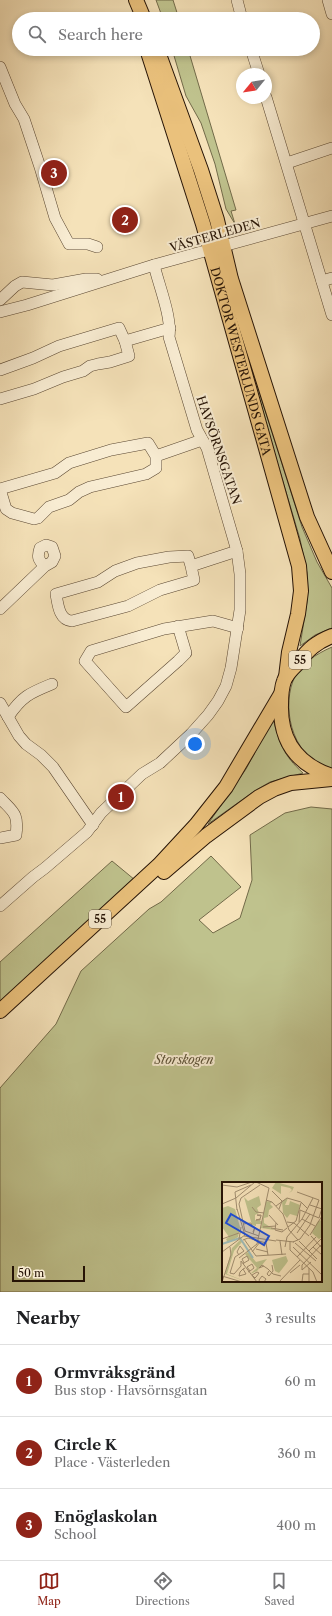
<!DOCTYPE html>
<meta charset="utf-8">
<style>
body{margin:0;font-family:"Libre Caslon Text",serif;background:#f6f6f6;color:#202124}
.compass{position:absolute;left:236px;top:68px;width:36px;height:36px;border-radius:50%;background:#fff;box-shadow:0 2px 6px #0003;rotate:240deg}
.scale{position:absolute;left:12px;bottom:10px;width:73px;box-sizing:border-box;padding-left:4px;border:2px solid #261305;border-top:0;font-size:11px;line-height:14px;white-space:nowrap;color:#261305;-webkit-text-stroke:3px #f8ecd2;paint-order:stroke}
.you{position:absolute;left:195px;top:744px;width:14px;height:14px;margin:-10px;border:3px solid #fff;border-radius:50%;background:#1a73e8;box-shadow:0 0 0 6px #1a73e833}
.badge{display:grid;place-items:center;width:26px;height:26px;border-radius:50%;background:#8f2418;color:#fff;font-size:13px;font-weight:700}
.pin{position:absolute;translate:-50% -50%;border:2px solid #fff;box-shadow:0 1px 4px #0006}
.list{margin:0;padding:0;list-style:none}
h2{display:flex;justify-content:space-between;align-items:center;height:52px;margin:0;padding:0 16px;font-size:17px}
h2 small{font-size:13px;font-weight:400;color:#757577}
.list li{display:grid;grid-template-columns:26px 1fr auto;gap:12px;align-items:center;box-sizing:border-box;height:72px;padding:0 16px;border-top:1px solid #e0e0e0}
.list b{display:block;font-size:15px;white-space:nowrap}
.list p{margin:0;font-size:13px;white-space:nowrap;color:#757577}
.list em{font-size:13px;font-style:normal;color:#757577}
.icon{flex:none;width:22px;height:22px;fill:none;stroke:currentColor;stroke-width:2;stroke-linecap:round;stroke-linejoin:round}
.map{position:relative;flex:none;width:332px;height:1292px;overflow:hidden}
.search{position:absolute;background:#fff;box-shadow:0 2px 6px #0003;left:12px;right:12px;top:12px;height:44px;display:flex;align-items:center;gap:10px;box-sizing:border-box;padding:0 14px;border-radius:22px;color:#757577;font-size:15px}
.sheet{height:268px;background:#fff}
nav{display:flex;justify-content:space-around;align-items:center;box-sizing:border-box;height:56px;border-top:1px solid #e0e0e0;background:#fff;font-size:11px;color:#757577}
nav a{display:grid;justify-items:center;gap:2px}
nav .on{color:#8f2418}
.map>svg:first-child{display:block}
.green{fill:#bfc28d;stroke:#726a49;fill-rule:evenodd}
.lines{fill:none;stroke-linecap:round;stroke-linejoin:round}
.minor-casing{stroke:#5a4732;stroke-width:12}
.major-casing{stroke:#261305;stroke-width:16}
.minor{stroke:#f8ecd2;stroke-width:11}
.major{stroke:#eac17c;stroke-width:14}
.labels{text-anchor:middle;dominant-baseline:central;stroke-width:4;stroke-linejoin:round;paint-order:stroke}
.shield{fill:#f8ecd2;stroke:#655442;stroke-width:1}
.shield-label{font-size:11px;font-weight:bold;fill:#261305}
.street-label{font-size:12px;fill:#261305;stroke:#f8ecd2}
.park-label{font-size:12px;font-style:italic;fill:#5c5035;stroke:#f8ecd2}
.inset-river{fill:none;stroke:#9fbcb8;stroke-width:2}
.inset-road{fill:none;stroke:#a28f71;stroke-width:1}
.view{fill:#1d4ed8;fill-opacity:0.15;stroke:#1d4ed8;stroke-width:2}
.inset-edge{fill:none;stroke:#261305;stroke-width:2}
</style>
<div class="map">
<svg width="332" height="1292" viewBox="0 0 332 1292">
<rect width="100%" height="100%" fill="#f5e2b9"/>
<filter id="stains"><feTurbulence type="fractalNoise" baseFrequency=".005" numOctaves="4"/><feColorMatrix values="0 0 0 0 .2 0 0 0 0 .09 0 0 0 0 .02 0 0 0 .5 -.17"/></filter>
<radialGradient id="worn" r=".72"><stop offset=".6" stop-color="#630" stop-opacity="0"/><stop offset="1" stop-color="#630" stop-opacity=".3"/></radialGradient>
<!-- green -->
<g class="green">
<polygon points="156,0 173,0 179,19 163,19"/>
<polygon points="172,49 188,49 236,210 231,211 235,224 226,209 215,164 201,123 186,96"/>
<polygon points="236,319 302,527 317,562 332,588 332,628 315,635 300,646 307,602 307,573 300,539 235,320"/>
<path d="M332,647V769C295,761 281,713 293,681C300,664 316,654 332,647Z"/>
<path d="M273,719C280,744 283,755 303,773L270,782L256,790L208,824L246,769Z"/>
<path d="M311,807L332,809V1292H0V1088L56,1024L81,971L149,909L161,902L211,856L241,887L199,920L213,933L240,918L252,880L250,835L285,813ZM223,1183H321V1281H223Z"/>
<polygon points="112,861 135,880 0,1004 0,962"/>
</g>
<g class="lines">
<!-- minor casing -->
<g class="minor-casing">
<g id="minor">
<polyline points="237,0 242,19"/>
<polyline points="328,0 332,14"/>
<polyline points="251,49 259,74"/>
<polyline points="0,67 15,104 24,119 40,167 55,218 69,244 88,244 97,247"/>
<polyline points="266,97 332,315"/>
<polyline points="287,163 332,148"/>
<polyline points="322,281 332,278"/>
<polyline points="0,300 15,286 22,282 53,285 86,279 97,279"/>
<polyline points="0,312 27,305 154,265 332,216"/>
<polyline points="125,341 170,328"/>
<polyline points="0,370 33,358 59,346 119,328 125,341 129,356 110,362 98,364 90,366 83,371 63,377 34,389 0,399"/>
<polyline points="156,456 156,468 146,474 90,487 79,492 69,500 49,507 38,518 34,519 12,513 6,509 0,489 55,473 69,463 111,450 148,443 156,456 202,440"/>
<path d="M191,566L194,580L160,590L128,606L72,621C59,620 58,605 56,594L98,582L115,571L137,563L169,557L188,556L191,566L237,551"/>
<path d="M0,609L45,566L52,562L55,556L52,547L46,545L40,548C37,557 38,560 45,566"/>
<polyline points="178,626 186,653 178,661 126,707 85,661 91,651 164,629 213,621 238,628"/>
<polyline points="0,703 19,736 26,744 41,755 53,767 93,825"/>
<path d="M8,717C22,696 30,693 52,684"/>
<path d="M0,798C13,812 19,813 16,835L0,838"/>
<path d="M0,906L33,877L45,868L87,832L101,813L142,774L160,763L191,734L208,715L218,701L226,686L231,668L240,610V574L237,551L207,448L197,430L169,337C172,317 159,286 154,265"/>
</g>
</g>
<!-- major casing -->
<g class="major-casing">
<g id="major">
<polyline points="136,0 144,19"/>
<path id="s1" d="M147,49L203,224L299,566L301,591L298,614L289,652L286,677"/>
<polyline points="157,49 201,170 217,220 231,279 307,517 332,572"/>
<path d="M332,636C317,642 308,649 299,662C294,667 286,674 284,681C281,689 281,697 281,705C280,742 298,765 332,776"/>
<polyline points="164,872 206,836 259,797 274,789 291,783 332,779"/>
<polyline points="0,1011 159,865 196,825 226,787 281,694"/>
</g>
</g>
<!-- minor -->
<use href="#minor" class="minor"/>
<!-- major -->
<use href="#major" class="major"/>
</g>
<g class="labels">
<!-- shield labels -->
<g class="shield">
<rect x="289" y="651" width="22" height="18" rx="3"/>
<rect x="89" y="910" width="22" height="18" rx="3"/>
</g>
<g class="shield-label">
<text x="300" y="660">55</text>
<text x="100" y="919">55</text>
</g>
<!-- street labels -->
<g class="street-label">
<text transform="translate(215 235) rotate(-16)">VÄSTERLEDEN</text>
<text stroke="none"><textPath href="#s1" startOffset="326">DOKTOR WESTERLUNDS GATA</textPath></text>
<text transform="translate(219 450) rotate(71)">HAVSÖRNSGATAN</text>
</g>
<!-- park labels -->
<g class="park-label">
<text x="184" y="1059">Storskogen</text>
</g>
</g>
<!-- overview -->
<g transform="translate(222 1182)">
<rect width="100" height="100" fill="#f5e2b9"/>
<path d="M54,0L72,5L70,9L67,11L70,8L68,6L59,4V12L50,6ZM37,14L39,23L35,26L37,31L33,33V38L40,39L39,42H34V44L30,43L22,15L26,19ZM66,16L63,23H67L68,19L78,23L75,34L68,32L65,36L61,31L60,19ZM44,19L50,20L48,22L51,25L47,28L46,35L42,36V41L53,48L39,46ZM6,24L13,27L18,45L16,55L6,61L4,57L7,55L0,45V26ZM100,38V55L97,57L90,51L96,39ZM19,57L20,60L12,69L5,92L25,100L3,92L10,66ZM26,70L34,80L45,77L35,89L28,92L35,86L23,72ZM64,74L66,79L64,82L57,91L53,89L50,78Z" fill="#bfc28d"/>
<path class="inset-river" d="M0,62L18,56L31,76"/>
<path class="inset-road" d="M34,0L47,6M0,3L15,5L30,0M50,9L60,19L57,27M75,10L97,18M44,18L50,20L61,32L67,48L76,58M0,22L14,16L33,0M88,23L100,27M54,24L65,16L79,20L86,27M30,25L34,30L42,31M15,28L13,10L29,3M47,33L56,43M38,37L34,38H38V37L39,34V33H35L39,34M80,37L93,44M65,40L72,41L87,54M77,40L78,28L97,36L100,26M54,41L53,48L60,50L65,46M21,42L29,41L30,45M41,45L54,44M66,45L74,39L79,21M49,46L61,48M75,51L88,32M31,52L33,45L31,50M88,53L100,34M22,54L54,59M37,54L23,49L17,22L19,16L38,3M89,54L100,66M0,57L17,51M17,57L19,45M22,57L34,74L64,72M21,58L26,56L44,61L46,73M54,58L72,60M58,59L60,73M77,59L95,77M68,60V68L91,90L95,100M71,60L78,57L88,43L97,18M73,61L94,79M63,65L65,55L80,37L91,16M71,65L100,93M91,65L100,73M34,67L46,70M87,69L100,56M0,70L23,53L15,27M30,70L38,60M17,73L15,70L18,64L22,69L13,75L8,91L12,92L19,84V79M75,75L94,55M17,76L35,62L47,6M19,79L35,100M21,82L22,81L27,78L25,74L20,77L22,81M42,84L37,86L40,83L46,87L51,92L59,94M87,86V100M21,87L24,92L17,94L18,90L21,87L23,86M80,88V83L100,62M80,88L89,80M47,89L45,92L47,94L51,89L50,83M26,90L28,89L32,86L30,82L25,85L28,89M68,91L78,83M0,94L20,100M32,97L34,95L37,91L35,90L30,93L33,96M0,100L9,73L8,65M38,100L37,98L40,94L44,97L42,100M57,100L78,78M80,100L81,92H87"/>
<path class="view" d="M9,32L47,54L42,63L4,41Z"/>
<rect width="100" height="100" class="inset-edge"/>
</g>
<rect width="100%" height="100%" filter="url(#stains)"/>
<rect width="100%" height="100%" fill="url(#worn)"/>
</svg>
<svg class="compass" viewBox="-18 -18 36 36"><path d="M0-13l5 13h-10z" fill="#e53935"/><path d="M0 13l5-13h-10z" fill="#757577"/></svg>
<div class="scale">50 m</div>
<div class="you"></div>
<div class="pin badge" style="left:121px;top:797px">1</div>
<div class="pin badge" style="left:125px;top:220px">2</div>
<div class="pin badge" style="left:54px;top:173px">3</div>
<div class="search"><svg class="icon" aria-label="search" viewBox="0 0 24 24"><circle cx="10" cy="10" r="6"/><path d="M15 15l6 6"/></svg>Search here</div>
</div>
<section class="sheet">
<h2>Nearby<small>3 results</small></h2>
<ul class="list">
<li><span class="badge">1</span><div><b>Ormvråksgränd</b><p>Bus stop · Havsörnsgatan</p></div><em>60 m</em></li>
<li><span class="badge">2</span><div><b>Circle K</b><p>Place · Västerleden</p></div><em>360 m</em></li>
<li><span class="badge">3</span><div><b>Enöglaskolan</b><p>School</p></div><em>400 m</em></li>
</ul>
</section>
<nav>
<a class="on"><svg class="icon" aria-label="map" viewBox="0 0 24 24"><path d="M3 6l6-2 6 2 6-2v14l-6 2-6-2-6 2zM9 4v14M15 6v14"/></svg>Map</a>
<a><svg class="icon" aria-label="directions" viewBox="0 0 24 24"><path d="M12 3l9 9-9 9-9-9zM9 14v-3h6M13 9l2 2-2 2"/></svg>Directions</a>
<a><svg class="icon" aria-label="saved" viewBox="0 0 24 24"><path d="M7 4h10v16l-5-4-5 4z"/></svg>Saved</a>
</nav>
